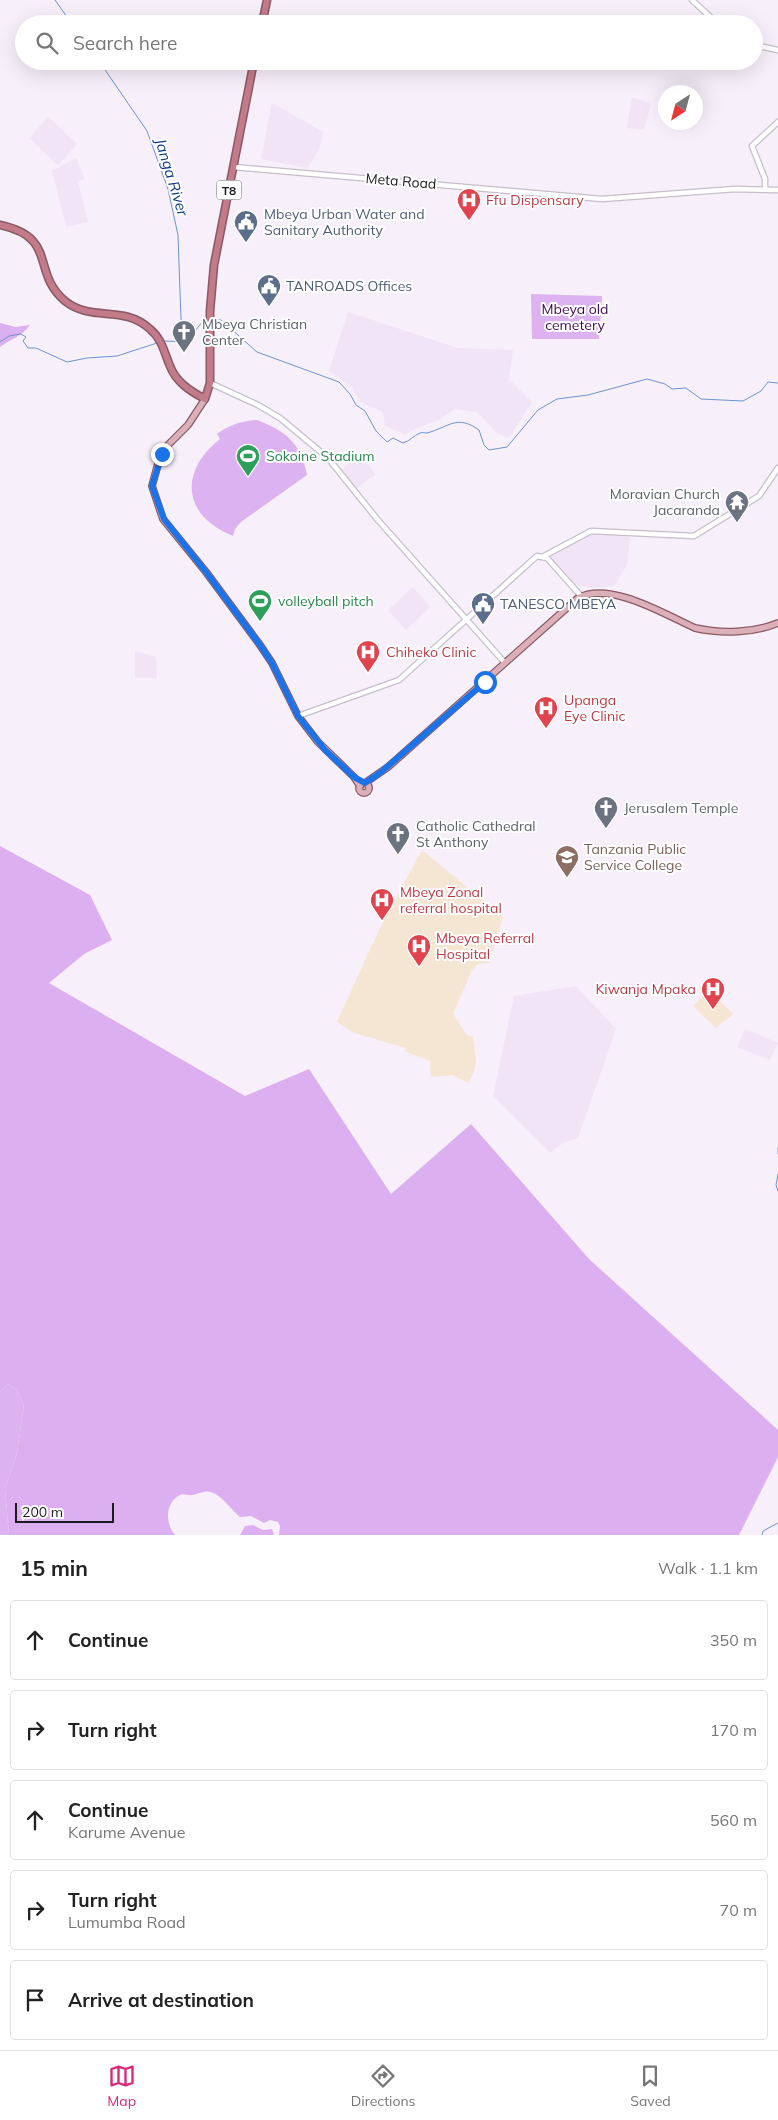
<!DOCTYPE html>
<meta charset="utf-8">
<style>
body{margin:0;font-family:Mulish,sans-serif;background:#f6f6f6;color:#222}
.compass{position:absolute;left:658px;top:85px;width:45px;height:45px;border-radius:50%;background:#fff;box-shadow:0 5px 20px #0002;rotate:216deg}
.scale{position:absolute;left:15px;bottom:12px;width:99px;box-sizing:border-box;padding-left:5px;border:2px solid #1c1a1e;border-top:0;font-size:14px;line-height:18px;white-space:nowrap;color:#1c1a1e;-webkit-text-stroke:4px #fff;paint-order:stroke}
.stop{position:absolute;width:15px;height:15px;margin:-11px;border:4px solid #1a73e8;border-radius:50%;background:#fff}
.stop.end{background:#1a73e8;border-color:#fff;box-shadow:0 1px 5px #0008}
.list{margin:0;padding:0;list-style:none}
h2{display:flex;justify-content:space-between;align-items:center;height:65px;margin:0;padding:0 20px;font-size:21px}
h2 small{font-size:16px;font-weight:400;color:#767676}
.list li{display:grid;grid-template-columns:32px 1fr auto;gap:15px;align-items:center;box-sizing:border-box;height:80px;margin:0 10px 10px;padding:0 10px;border:1px solid #e0e0e0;border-radius:5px}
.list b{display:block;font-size:19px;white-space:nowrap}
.list p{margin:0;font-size:16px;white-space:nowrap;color:#767676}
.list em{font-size:16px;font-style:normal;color:#767676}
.icon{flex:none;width:28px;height:28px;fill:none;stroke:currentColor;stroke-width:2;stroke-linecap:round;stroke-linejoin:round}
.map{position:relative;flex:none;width:778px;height:1535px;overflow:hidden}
.search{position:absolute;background:#fff;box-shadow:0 5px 20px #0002;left:15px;right:15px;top:15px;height:55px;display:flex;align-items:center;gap:12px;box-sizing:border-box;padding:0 18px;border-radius:28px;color:#767676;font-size:19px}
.sheet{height:515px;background:#fff}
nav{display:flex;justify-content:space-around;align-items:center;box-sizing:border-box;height:70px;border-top:1px solid #e0e0e0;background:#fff;font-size:14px;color:#767676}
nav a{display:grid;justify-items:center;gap:2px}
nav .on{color:#db2777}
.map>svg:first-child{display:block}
.built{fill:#f0e4f6}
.medical{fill:#f4e6d3}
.green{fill:#ddb2f1}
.forest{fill:#dcaff0}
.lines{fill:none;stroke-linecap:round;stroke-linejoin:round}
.stream{stroke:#6d94d1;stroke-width:1}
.minor-casing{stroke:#c6beca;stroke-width:7}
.major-casing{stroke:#895964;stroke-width:8}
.highway-casing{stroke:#895964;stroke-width:9}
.minor{stroke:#fff;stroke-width:4.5}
.major{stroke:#dbb0b9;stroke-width:5.5}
.highway{stroke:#c37b8a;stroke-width:6}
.route{stroke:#1a73e8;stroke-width:6}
.labels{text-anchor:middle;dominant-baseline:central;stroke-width:4;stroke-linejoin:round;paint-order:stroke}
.shield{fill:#fff;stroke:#605f62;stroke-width:1}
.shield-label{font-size:12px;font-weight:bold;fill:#1c1a1e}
.street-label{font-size:14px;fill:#1c1a1e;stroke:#fff}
.health-label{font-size:14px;fill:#be3a42;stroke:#fff;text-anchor:start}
.service-label{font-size:14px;fill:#4e5e75;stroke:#fff;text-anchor:start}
.park-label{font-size:14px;fill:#420856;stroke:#fff}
.worship-label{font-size:14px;fill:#5b616d;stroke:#fff;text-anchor:start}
.leisure-label{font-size:14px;fill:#27864d;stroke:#fff;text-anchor:start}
.education-label{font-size:14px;fill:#785e54;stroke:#fff;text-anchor:start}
.water-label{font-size:15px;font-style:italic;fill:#0c3c84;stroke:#fff}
</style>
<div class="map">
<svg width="778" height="1535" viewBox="0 0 778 1535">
<rect width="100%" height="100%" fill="#f7effa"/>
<!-- built -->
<g class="built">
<polygon points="632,97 651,104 644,130 627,128"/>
<polygon points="272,103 323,132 320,147 308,168 261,159"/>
<polygon points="48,117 77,144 58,165 29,138"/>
<polygon points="76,158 85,179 74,183 78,182 88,222 66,227 52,171"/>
<polygon points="348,312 458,348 513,350 509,379 532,402 509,438 497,433 477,412 455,409 439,420 416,428 405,435 385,425 383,412 360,402 353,388 329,371"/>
<polygon points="361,455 375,474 356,489 341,470"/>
<polygon points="603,533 630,537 627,565 614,586 591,588 569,584 558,575 549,555 581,536"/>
<polygon points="413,587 430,607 406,630 388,610"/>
<polygon points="135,651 156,657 157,678 135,678"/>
<polygon points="576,986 616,1029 578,1138 563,1143 550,1153 493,1096 514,996"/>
<polygon points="745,1029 778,1043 770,1060 737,1047"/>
</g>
<!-- medical -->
<g class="medical">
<polygon points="422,850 503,917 489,963 478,964 472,970 453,1014 467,1035 473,1037 476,1062 474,1072 468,1083 453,1075 431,1077 430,1061 411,1054 405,1051 406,1048 354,1033 337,1022 380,928"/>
<polygon points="709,990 733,1014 716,1028 693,1006"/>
</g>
<!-- green -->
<g class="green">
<polygon points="531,294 602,296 599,339 532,339"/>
<path d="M257,420C286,431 301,443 307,475L241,522L235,529L233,536C183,516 178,472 220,439L217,434C229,425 242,421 257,420Z"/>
<polygon points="8,1384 16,1390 24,1404 17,1453 5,1488 9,1535 0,1535 0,1392"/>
</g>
<!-- forest -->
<g class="forest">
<path d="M0,323L16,327L30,325C21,337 12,338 0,347Z"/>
<path d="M0,846L90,895L112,940L84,954L49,983L245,1096L309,1069L391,1194L471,1124L589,1259L778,1430V1457L739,1535H279L280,1526L278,1522L270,1520L264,1523L251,1516L240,1517C231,1510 222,1495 211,1492C204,1490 198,1494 192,1495C188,1496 184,1493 180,1495C165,1502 165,1524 175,1535H9L5,1488L17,1453L24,1404L16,1390L8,1384L0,1392Z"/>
<polygon points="253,1525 263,1530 272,1529 274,1535 240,1535 245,1526"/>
</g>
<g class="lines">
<!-- stream -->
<g class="stream">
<polyline points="55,0 72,24"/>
<polyline points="99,61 147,131 168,189 178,235 181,319 190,341"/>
<path d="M213,320H221L257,352L339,382L350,394L356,405L365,411L376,431L387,442L393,438L403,443C410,441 413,436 420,433C422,432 425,433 427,433C449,427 457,414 479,430L484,445L489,450L507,447L538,410L557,399L588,395L647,379L665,384L672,389L686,388L701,399L743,401L761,391L768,382L778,383"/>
<polyline points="164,341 189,342"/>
<polyline points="0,342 9,336 21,334 26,337 23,341 28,348 36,348 67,362 87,358 117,356 157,343"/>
<polyline points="190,342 195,331 203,321 207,321"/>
<polyline points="778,1148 778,1154"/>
<polyline points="778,1174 776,1185 778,1191"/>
<polyline points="762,1535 763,1531 778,1523"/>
</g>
<!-- minor casing -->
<g class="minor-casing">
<g id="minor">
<polyline points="692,0 718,24"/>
<polyline points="754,45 778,50"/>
<polyline points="234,167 602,199 735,189 778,190"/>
<polyline points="765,188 765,179 752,146 778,122"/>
<polyline points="210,383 258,405 280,418 328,458 377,519 505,663"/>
<polyline points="544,556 591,531 694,536 759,496 778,468"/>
<polyline points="298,716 399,680 537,556 547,558 581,596"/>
</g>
</g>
<!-- major casing -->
<g class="major-casing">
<g id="major">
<polyline points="205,399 188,425 167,446 158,464 152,486 163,519 206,572 260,645 272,663 298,716 318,742 354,777 360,786"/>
<path d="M365,783L388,767L578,598C610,581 664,614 695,628C722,634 753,633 778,623"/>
<circle cx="364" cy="788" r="5"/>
</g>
</g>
<!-- highway casing -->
<g class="highway-casing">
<g id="highway">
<polyline points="262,24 267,0"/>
<path d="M0,225C59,238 30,271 65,301C93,323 122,304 150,329C162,339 164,352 170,366C176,382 190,391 205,399L210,383V311L214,265L254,61"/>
</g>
</g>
<!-- minor -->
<use href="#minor" class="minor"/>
<!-- major -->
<use href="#major" class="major"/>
<!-- highway -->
<use href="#highway" class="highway"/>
</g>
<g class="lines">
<!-- route -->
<polyline class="route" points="162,454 152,486 164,519 206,572 260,645 272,663 298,716 325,750 354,777 365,783 380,773 485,682"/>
</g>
<!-- icons -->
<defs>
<g id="hospital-pin" transform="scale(1.25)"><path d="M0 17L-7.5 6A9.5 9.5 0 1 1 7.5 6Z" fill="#e0444e" stroke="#fff"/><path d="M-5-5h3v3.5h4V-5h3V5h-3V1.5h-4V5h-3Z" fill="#fff"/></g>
<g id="civic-pin" transform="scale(1.25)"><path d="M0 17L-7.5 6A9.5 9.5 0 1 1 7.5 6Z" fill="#5c6f8a" stroke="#fff"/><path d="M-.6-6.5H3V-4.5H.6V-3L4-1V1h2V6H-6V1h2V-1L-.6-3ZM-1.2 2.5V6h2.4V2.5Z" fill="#fff"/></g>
<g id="church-pin" transform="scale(1.25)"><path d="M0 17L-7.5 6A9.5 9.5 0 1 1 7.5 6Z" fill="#6b7280" stroke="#fff"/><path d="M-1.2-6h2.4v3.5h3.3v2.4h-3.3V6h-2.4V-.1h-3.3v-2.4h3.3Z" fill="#fff"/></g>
<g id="stadium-pin" transform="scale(1.25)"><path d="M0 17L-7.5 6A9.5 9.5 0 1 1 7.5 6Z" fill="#2e9e5b" stroke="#fff"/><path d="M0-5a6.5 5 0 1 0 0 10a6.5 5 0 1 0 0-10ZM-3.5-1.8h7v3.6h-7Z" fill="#fff"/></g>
<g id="temple-pin" transform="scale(1.25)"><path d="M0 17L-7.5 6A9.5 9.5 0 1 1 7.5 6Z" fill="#6b7280" stroke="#fff"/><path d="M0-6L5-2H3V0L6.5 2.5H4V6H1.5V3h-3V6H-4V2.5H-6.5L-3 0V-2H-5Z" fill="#fff"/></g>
<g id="university-pin" transform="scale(1.25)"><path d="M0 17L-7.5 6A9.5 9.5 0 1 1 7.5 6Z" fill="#8d6e63" stroke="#fff"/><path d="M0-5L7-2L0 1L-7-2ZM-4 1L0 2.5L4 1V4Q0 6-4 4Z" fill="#fff"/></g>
</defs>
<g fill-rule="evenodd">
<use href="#hospital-pin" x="469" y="200"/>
<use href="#civic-pin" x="246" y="222"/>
<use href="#civic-pin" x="269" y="286"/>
<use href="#church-pin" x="184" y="332"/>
<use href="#stadium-pin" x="248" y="456"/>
<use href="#temple-pin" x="737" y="502"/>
<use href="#stadium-pin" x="260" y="601"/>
<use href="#civic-pin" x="483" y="604"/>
<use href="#hospital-pin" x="368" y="652"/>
<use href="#hospital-pin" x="546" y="708"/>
<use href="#church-pin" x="606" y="808"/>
<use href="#church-pin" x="398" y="834"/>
<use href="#university-pin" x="567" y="857"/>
<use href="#hospital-pin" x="382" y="900"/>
<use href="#hospital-pin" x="419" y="946"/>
<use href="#hospital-pin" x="713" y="989"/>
</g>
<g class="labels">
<!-- shield labels -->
<rect class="shield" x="216.5" y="180.5" width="25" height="19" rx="4"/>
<g class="shield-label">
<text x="229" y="190">T8</text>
</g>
<!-- street labels -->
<g class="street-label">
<text transform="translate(401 181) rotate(5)">Meta Road</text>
</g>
<!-- health labels -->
<g class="health-label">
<text x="486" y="200">Ffu Dispensary</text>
<text x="386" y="652">Chiheko Clinic</text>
<text x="564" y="700">Upanga<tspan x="564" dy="16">Eye Clinic</tspan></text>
<text x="400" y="892">Mbeya Zonal<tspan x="400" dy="16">referral hospital</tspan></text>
<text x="436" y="938">Mbeya Referral<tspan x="436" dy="16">Hospital</tspan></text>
<text x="696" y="989" text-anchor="end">Kiwanja Mpaka</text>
</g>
<!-- service labels -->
<g class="service-label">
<text x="264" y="214">Mbeya Urban Water and<tspan x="264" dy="16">Sanitary Authority</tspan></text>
<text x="286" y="286">TANROADS Offices</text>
<text x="500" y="604">TANESCO MBEYA</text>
</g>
<!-- park labels -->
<g class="park-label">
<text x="575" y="309">Mbeya old<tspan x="575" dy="16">cemetery</tspan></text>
</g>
<!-- worship labels -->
<g class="worship-label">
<text x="202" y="324">Mbeya Christian<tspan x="202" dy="16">Center</tspan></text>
<text x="720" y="494" text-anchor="end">Moravian Church<tspan x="720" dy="16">Jacaranda</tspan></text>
<text x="624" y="808">Jerusalem Temple</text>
<text x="416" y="826">Catholic Cathedral<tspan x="416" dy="16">St Anthony</tspan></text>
</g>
<!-- leisure labels -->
<g class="leisure-label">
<text x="266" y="456">Sokoine Stadium</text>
<text x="278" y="601">volleyball pitch</text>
</g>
<!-- education labels -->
<g class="education-label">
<text x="584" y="849">Tanzania Public<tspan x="584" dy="16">Service College</tspan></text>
</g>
<!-- water labels -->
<g class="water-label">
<text transform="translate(172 177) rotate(73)">Janga River</text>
</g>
</g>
</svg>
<svg class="compass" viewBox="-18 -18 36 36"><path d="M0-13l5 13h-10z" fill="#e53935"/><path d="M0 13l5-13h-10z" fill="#767676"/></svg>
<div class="scale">200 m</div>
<div class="stop" style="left:485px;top:682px"></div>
<div class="stop end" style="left:162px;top:454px"></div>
<div class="search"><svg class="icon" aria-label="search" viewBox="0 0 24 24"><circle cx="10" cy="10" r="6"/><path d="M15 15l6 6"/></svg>Search here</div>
</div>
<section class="sheet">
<h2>15 min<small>Walk · 1.1 km</small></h2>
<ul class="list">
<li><svg class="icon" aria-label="ahead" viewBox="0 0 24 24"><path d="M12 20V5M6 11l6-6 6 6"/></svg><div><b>Continue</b></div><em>350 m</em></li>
<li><svg class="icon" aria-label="right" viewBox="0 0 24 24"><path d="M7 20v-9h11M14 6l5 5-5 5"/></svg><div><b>Turn right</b></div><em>170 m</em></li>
<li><svg class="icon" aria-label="ahead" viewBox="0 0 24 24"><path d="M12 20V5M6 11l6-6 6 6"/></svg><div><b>Continue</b><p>Karume Avenue</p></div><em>560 m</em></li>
<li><svg class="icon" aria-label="right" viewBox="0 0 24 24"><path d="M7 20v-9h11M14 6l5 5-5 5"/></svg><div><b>Turn right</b><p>Lumumba Road</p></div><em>70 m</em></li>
<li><svg class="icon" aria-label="arrive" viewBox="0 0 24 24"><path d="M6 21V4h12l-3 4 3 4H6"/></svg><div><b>Arrive at destination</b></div></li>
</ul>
</section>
<nav>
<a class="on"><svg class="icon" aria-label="map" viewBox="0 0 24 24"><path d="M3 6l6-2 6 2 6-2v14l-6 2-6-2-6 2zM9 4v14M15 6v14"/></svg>Map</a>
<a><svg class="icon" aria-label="directions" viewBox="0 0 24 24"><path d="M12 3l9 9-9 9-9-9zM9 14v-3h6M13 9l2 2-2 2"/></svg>Directions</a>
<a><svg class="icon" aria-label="saved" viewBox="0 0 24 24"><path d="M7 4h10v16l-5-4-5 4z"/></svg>Saved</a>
</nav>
